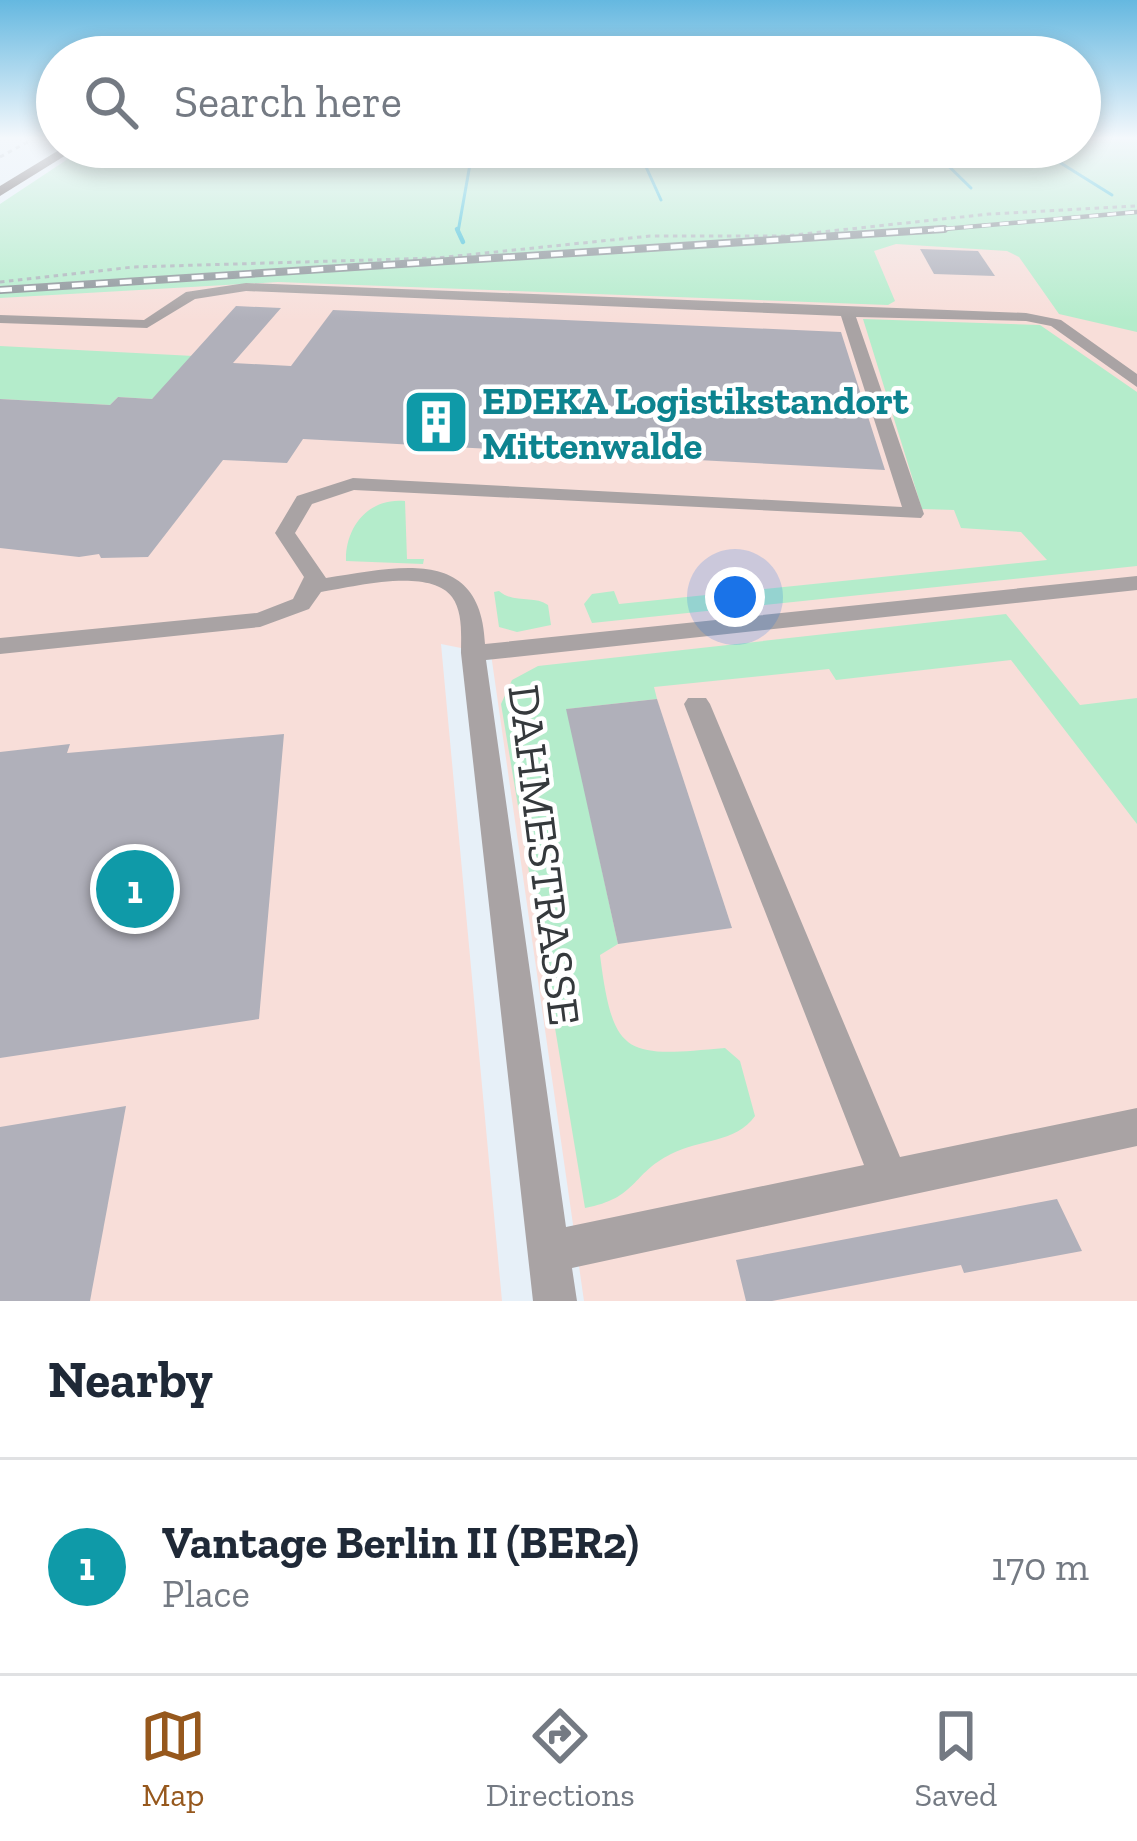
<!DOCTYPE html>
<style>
body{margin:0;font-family:"Zilla Slab",serif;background:#f2f2f3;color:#1f2937}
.you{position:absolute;left:735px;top:597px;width:42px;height:42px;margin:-30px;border:9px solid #fff;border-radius:50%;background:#1a73e8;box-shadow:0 0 0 18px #1a73e833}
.badge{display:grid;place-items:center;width:78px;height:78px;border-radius:50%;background:#96581d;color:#fff;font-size:39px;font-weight:700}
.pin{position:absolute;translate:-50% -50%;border:6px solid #fff;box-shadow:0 3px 12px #0006}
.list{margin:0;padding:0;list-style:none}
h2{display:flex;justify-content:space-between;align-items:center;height:156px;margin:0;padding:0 48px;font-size:51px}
h2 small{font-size:39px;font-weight:400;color:#747a83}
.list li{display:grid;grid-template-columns:78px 1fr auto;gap:36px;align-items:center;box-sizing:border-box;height:216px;padding:0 48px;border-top:3px solid #e0e1e3}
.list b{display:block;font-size:45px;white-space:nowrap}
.list p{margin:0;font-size:39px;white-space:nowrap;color:#747a83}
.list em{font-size:39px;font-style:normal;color:#747a83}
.icon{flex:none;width:66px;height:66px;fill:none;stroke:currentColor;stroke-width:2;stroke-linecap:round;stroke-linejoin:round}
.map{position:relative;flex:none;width:1137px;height:1301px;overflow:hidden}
.search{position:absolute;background:#fff;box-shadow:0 6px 18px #0003;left:36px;right:36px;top:36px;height:132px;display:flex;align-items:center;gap:30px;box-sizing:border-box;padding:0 42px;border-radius:66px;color:#747a83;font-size:45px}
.sheet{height:372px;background:#fff}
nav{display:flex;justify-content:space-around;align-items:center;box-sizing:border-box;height:168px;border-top:3px solid #e0e1e3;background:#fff;font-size:33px;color:#747a83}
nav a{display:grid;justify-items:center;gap:6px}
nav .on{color:#96581d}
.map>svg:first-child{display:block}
.commercial{fill:#f8ded9}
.green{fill:#b4eccb}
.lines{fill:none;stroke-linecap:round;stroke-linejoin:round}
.stream-far1{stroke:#41bfd4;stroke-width:3}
.stream{stroke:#41bfd4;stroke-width:4.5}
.building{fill:#b0b0ba}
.path{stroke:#aab1b8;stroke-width:3;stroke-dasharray:4.5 4.5;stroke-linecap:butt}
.minor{fill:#a9a3a4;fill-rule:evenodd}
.highway{fill:#5a5051;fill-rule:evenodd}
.rail-far1-casing{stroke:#8a9196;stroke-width:4.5}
.rail-casing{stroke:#8a9196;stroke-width:8}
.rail-far1{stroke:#fff;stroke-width:3;stroke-dasharray:9;stroke-linecap:butt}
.rail{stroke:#fff;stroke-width:4.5;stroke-dasharray:12;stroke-linecap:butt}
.labels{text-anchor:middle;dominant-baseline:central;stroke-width:9;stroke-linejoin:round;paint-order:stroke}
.far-culture-label{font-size:39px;font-weight:bold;fill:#0d838f;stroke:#fff;text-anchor:start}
.street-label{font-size:45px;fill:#35393c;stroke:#fff}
</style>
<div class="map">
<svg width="1137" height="1301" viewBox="0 0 1137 1301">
<rect width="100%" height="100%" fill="#e7f0f8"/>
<!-- commercial -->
<polygon class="commercial" points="1004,229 1137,301 1137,1301 584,1301 491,654 441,644 502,1301 0,1301 0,294"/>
<!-- green -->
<g class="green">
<polygon points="1080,139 1137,139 1137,332 1059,314 1019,257 1007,251 896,244 874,251 895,301 888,305 278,282 0,298 0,204 86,147 1080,147"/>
<polygon points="863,319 1040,325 1137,392 1137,566 592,623 584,604 592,594 614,591 619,604 1047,560 1021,532 961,528 954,510 922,509"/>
<polygon points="0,346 194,356 152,399 118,397 110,405 0,399"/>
<path d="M405,501L407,559H424L423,564L346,561C345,527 369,497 405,501Z"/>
<path d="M499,591C514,604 534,595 548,605L551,625L517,632L499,627L494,592Z"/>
<path d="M1006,614L1080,705L1137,698V824L1011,660L836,680L829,669L654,687L657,699L567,709L618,944L600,955C613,1058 626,1057 725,1048L740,1061L755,1116C736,1143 700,1139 671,1154C631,1174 638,1198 585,1208L501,704L512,680L538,666Z"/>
</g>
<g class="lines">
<!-- stream-far1 -->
<g class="stream-far1">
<polyline points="637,147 661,200"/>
<polyline points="929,147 971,188"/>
<polyline points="1035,147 1112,195"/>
<polyline points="85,156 520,147"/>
<polyline points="458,232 472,153 466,150"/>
</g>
<!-- stream -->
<polyline class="stream" points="457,229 463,242"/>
</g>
<!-- building -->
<g class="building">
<polygon points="920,249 978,251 995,276 934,274"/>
<polygon points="236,306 281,308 233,363 291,366 333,310 841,332 885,470 303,439 287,463 223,460 148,557 101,558 99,554 79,557 0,548 0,399 110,405 118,397 152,399"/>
<polygon points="657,699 732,928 618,944 566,709"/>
<polygon points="284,734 259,1019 0,1058 0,752 70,744 67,753"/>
<polygon points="126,1106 90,1301 0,1301 0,1127"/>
<polygon points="1057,1199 1082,1251 964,1273 961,1265 772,1301 746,1301 736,1260"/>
</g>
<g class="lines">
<!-- path -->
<g class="path">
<polyline points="0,157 33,139"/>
<polyline points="0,282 133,267 437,258 650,236 784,236 989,214 1137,206"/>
</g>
<!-- minor -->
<path class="minor" d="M246,283L1026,313L1061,320L1137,374V387L1051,326L1026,321L856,317L924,514L921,518L354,490L312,504L295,533L326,578C396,568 481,544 485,644L1137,576V590L486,660L566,1227L864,1165L684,704L688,698H706L710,704L900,1157L1137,1108V1146L572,1268L577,1301H533L461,653C461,635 463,612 452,597C429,567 354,587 321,592L309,609L260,627L0,654V638L257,613L293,599L304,577L275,533L297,496L353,478L902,507L841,316L246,291L195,299L147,328L0,323V315L144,320L186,292Z"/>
<!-- highway -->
<polygon class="highway" points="64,147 79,147 0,196 0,186"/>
<!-- rail-far1 casing -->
<g class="rail-far1-casing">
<polyline id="rail-far1" points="910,232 1137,212"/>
</g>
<!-- rail casing -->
<g class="rail-casing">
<polyline id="rail" points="0,290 944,229"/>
</g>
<!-- rail-far1 -->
<use href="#rail-far1" class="rail-far1"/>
<!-- rail -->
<use href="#rail" class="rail"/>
</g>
<!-- sky -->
<linearGradient id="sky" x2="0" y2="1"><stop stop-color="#65b8e0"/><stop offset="0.43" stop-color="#f4f8fc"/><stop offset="1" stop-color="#f4f8fc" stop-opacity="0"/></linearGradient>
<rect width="1137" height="321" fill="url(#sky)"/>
<!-- icons -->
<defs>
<g id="building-square" transform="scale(3.45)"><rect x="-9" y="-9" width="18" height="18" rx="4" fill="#0f9aa8" stroke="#fff"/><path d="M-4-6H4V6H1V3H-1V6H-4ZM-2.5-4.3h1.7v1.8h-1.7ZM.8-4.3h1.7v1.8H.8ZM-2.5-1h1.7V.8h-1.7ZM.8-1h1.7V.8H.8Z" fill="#fff"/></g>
</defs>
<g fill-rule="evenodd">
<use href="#building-square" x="436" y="422"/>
</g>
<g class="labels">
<!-- far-culture labels -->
<g class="far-culture-label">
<text x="482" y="400">EDEKA Logistikstandort<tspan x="482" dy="45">Mittenwalde</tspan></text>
</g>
<!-- street labels -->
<g class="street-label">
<text transform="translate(544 855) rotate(83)">DAHMESTRASSE</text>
</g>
</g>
</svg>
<div class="you"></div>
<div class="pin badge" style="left:135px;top:889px;background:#0f9aa8">1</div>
<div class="search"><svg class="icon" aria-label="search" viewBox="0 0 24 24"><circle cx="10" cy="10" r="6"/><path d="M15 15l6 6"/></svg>Search here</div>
</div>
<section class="sheet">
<h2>Nearby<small></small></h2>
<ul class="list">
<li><span class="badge" style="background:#0f9aa8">1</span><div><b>Vantage Berlin II (BER2)</b><p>Place</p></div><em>170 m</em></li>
</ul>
</section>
<nav>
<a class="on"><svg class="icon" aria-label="map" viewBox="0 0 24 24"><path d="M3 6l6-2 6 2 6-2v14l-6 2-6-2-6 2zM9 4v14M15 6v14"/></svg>Map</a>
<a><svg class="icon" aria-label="directions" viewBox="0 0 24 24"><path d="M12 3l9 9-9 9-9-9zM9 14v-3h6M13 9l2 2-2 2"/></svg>Directions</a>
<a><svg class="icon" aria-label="saved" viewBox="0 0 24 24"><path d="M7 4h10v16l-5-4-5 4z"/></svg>Saved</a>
</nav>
